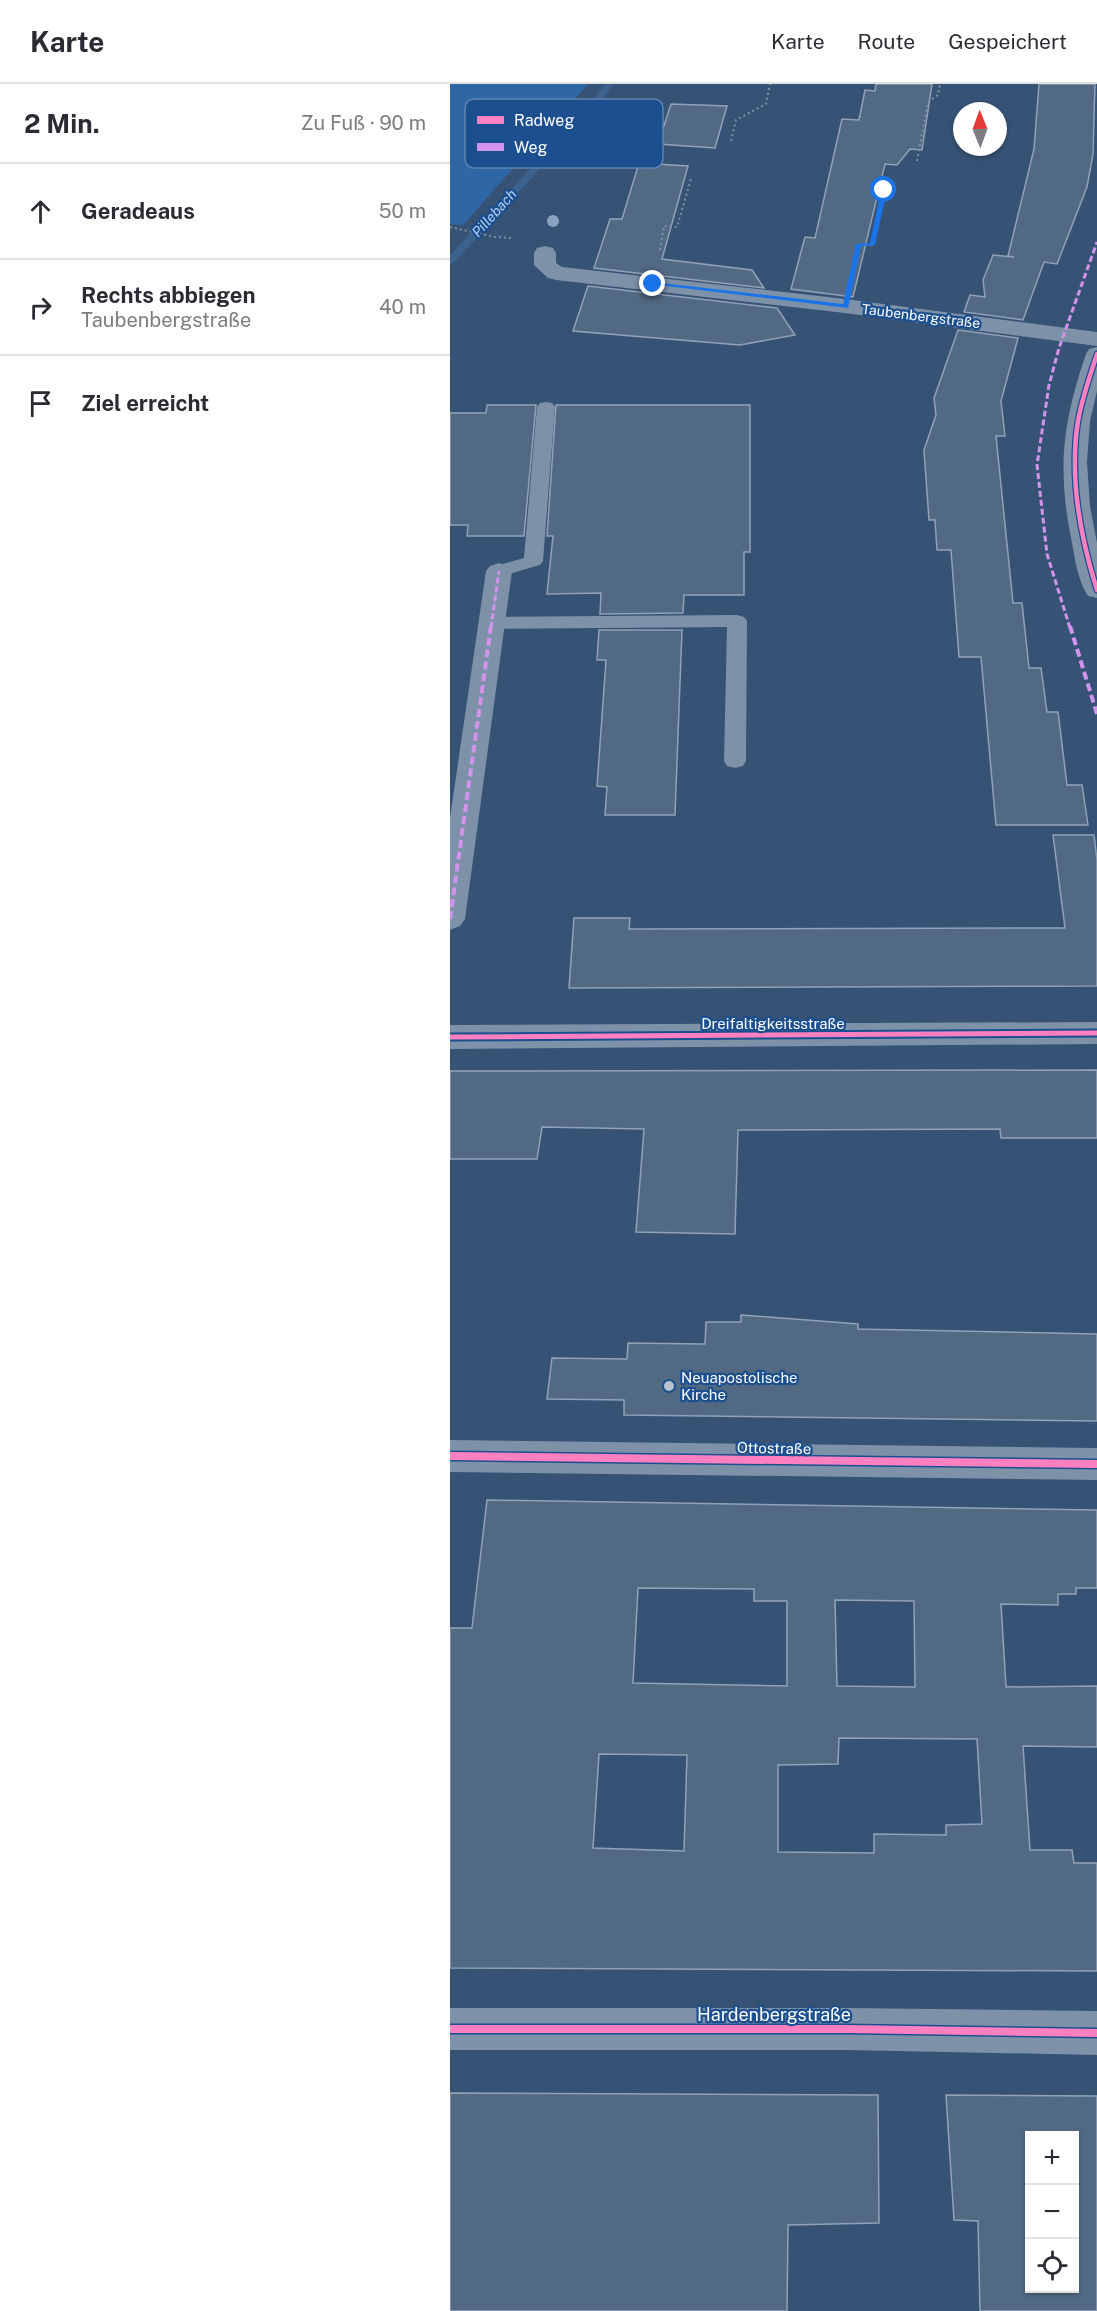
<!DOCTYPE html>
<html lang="de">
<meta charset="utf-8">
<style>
body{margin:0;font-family:"Public Sans",sans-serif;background:#f2f2f3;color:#2b2b33}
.controls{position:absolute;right:18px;bottom:18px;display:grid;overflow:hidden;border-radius:0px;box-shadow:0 2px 4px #0004}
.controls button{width:54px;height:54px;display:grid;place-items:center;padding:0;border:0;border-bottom:2px solid #e1e1e2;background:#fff;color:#2b2b33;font:30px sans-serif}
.compass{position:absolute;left:503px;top:18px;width:54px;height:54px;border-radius:50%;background:#fff;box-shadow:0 2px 4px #0004;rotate:359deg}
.stop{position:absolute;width:18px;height:18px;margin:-14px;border:4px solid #1a73e8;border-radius:50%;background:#fff}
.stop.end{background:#1a73e8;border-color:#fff;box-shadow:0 2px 6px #0008}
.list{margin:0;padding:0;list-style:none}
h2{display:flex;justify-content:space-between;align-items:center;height:78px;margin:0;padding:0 24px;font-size:26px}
h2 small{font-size:20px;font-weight:400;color:#7c7c81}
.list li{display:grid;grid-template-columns:39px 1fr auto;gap:18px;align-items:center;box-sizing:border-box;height:96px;padding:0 24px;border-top:2px solid #e1e1e2}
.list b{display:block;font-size:22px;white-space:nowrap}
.list p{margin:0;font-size:20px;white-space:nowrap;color:#7c7c81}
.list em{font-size:20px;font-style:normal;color:#7c7c81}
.icon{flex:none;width:33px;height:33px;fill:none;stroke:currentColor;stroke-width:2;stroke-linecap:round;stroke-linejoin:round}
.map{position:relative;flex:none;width:647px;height:2227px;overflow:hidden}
header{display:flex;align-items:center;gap:36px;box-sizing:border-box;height:84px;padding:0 30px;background:#fff;border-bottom:2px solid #e1e1e2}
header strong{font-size:28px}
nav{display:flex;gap:33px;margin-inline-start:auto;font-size:21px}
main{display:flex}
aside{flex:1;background:#fff}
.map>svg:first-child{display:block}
.green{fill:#2f66a5}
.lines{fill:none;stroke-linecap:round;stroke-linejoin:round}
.stream{fill:#3b618d;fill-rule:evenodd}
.building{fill:#526984;stroke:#92a2b6;stroke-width:1.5;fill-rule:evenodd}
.path{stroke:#7d92a8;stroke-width:2;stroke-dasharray:2 3;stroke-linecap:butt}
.lane{fill:#7d92a8;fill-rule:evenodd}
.street{fill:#7d92a8;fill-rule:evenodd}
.quiet-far1{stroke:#d193ec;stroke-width:3;stroke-dasharray:6 3;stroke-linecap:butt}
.quiet{stroke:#d193ec;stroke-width:4;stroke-dasharray:8 4;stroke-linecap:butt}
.cycleway-far2-casing{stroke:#1b4f8f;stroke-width:7}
.cycleway-far1-casing{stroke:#1b4f8f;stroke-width:9}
.cycleway-casing{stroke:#1b4f8f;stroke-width:11}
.cycleway-far2{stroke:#ff80c0;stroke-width:4.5}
.cycleway-far1{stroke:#ff80c0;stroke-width:5}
.cycleway{stroke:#ff80c0;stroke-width:8}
.tree{fill:#8aa2be}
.route{fill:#1a73e8}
.poi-dot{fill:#b9c2ce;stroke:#1b4f8f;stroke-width:2}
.labels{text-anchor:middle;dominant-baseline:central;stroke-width:4.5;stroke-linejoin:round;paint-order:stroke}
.far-water-label{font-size:14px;font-style:italic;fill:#b5d3f5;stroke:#1b4f8f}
.far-street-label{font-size:14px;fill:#fff;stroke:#1b4f8f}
.street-label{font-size:15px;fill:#fff;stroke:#1b4f8f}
.poi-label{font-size:15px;fill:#fff;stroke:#1b4f8f;text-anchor:start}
.near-street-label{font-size:18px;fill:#fff;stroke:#1b4f8f}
.key{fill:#1b4f8f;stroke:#5f84b1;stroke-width:1.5}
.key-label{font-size:16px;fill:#fff}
</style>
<header>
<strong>Karte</strong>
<nav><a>Karte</a><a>Route</a><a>Gespeichert</a></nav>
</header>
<main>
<aside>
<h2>2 Min.<small>Zu Fuß · 90 m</small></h2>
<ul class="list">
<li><svg class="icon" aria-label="ahead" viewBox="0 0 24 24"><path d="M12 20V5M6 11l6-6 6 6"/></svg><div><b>Geradeaus</b></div><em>50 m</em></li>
<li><svg class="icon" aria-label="right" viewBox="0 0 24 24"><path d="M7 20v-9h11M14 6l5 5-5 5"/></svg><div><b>Rechts abbiegen</b><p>Taubenbergstraße</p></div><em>40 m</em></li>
<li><svg class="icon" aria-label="arrive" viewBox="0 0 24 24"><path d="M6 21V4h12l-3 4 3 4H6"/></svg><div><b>Ziel erreicht</b></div></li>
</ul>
</aside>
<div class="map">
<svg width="647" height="2227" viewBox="0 0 647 2227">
<rect width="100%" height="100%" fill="#365274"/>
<!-- green -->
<polygon class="green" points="0,0 138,0 13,141 0,140"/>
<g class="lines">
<!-- stream -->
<polygon class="stream" points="155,0 164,0 145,25 4,179 0,180 0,171 139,21"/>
</g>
<!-- building -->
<g class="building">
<polygon points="426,0 482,0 472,66 460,65 447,81 435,80 403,213 341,205 355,153 365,154 392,35 409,36 415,6 425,7"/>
<polygon points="589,0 645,0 643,70 637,103 607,180 594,178 573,236 514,228 520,211 535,213 533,196 543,171 564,173 558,172 584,65"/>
<polygon points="221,20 277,22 265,64 208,60"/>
<polygon points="189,79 238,82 212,175 302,186 314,204 144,184 160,135 172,135"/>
<polygon points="138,202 327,224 345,251 290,261 123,247"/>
<polygon points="508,246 568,254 551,317 555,352 546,352 563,519 572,519 579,584 591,584 597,628 608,628 617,701 632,701 638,741 546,741 531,573 509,573 501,466 487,466 485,436 479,436 474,366 486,331 484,314"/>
<polygon points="37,321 86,321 74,452 17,452 18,441 0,441 0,329 36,329"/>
<polygon points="106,321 300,321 300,468 294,468 294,511 234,511 233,529 150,530 151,509 97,510 103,452 97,452"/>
<polygon points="149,546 232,546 225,731 155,731 157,703 147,702 156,576 147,576"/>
<polygon points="603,751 644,751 647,776 647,902 119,904 124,834 180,834 179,845 615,844"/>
<polygon points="647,986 647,1054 551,1054 550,1045 288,1046 285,1150 186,1148 194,1045 92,1043 87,1075 0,1075 0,987"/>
<polygon points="291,1231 408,1240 408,1245 647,1250 647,1337 174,1331 174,1316 97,1315 102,1274 177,1275 178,1259 255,1260 256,1238 291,1238"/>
<path d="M37,1416L647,1426V1504H626V1510H608V1521L551,1520L556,1603L647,1602V1663L573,1662L580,1766H622L624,1779H647V1887L0,1884V1544H22ZM188,1504L304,1505V1517H337V1602L183,1599ZM385,1516L464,1517L465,1603L387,1602ZM389,1654L527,1655L532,1740L496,1741V1751L424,1750V1769L328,1768V1681L388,1680ZM149,1670L237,1671L234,1767L143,1764Z"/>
<polygon points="0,2009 428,2011 429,2139 338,2141 337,2227 0,2227"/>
<path d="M496,2011L647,2012V2227H530L528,2137L504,2136ZM579,2052H624V2205H579Z"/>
</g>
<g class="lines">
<!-- path -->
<g class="path">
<polyline points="281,57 286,36 316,20 320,0"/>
<polyline points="467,77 478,18 488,11 490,0"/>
<polyline points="0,143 45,153 61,154"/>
<polyline points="210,166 214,142 227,143 241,95"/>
<polyline points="403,188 409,160 422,161 434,106"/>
</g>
<!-- lane -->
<g class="lane">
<polygon points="96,318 102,319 105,323 93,477 90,481 49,493 42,491 39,487 42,483 74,474 87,323 90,319"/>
<polygon points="287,531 294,533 297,537 296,677 293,682 285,684 277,682 274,677 277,543 42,545 35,543 32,539 35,535 42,533"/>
</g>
<!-- street -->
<g class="street">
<polygon points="95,162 103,164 106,169 106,179 112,183 395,215 647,248 647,262 395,229 106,196 98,194 84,181 84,169 87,164"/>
<path d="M647,263V307L640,337L637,378L640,422L647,459V514L638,512C628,497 625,476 622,459C607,385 612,341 636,270L639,265Z"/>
<polygon points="49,479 58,482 62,487 15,835 10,842 0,846 0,734 36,487 40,482"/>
<polygon points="647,938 647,960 0,965 0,941"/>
<polygon points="0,1356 647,1364 647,1396 0,1388"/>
<polygon points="0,1924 398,1924 647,1927 647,1971 398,1966 0,1966"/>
</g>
<!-- quiet-far1 -->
<g class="quiet-far1">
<polyline points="41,544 49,487"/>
<polyline points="620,544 597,470 587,381 599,301 609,264 647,158"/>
</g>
<!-- quiet -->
<g class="quiet">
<polyline points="620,542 647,630"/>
<polyline points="0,835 41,542"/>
</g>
<!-- cycleway-far2 casing -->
<g class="cycleway-far2-casing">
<path id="cycleway-far2" d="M647,270C640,292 632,314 628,337C619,393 630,452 647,506"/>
</g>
<!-- cycleway-far1 casing -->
<g class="cycleway-far1-casing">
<polyline id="cycleway-far1" points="0,953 647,949"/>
</g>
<!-- cycleway casing -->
<g class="cycleway-casing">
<g id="cycleway">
<polyline points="0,1372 647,1380"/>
<polyline points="0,1945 398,1945 647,1949"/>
</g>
</g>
<!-- cycleway-far2 -->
<use href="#cycleway-far2" class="cycleway-far2"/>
<!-- cycleway-far1 -->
<use href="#cycleway-far1" class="cycleway-far1"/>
<!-- cycleway -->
<use href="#cycleway" class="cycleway"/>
</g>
<!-- trees -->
<circle class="tree" cx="103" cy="137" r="6"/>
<!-- route -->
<polygon class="route" points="434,104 437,106 425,161 411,162 398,224 200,200 203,198 393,220 406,160 420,159 431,106"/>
<!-- markers -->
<circle class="poi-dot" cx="219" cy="1302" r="6"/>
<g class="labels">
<!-- far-water labels -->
<g class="far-water-label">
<text transform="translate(44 129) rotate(-48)">Pillebach</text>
</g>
<!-- far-street labels -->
<g class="far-street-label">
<text transform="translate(471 232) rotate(7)">Taubenbergstraße</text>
</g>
<!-- street labels -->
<g class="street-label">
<text x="323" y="939">Dreifaltigkeitsstraße</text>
<text transform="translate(324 1364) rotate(1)">Ottostraße</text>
</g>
<!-- poi labels -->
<g class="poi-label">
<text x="231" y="1293">Neuapostolische<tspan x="231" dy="17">Kirche</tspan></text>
</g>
<!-- near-street labels -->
<g class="near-street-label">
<text x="324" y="1930">Hardenbergstraße</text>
</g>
</g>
<!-- legend -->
<rect x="15" y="15" width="198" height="69" rx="9" class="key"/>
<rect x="27" y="32" width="27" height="8" fill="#ff80c0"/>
<rect x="27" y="59" width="27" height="8" fill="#d193ec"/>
<g class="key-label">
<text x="64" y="42">Radweg</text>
<text x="64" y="69">Weg</text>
</g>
</svg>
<div class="controls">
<button>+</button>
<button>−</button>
<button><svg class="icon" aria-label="locate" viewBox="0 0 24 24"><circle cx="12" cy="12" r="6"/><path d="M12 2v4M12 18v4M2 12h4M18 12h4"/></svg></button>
</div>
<svg class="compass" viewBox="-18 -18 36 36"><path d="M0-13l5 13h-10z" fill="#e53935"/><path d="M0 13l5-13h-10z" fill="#7c7c81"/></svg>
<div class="stop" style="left:434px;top:106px"></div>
<div class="stop end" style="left:203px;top:200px"></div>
</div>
</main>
